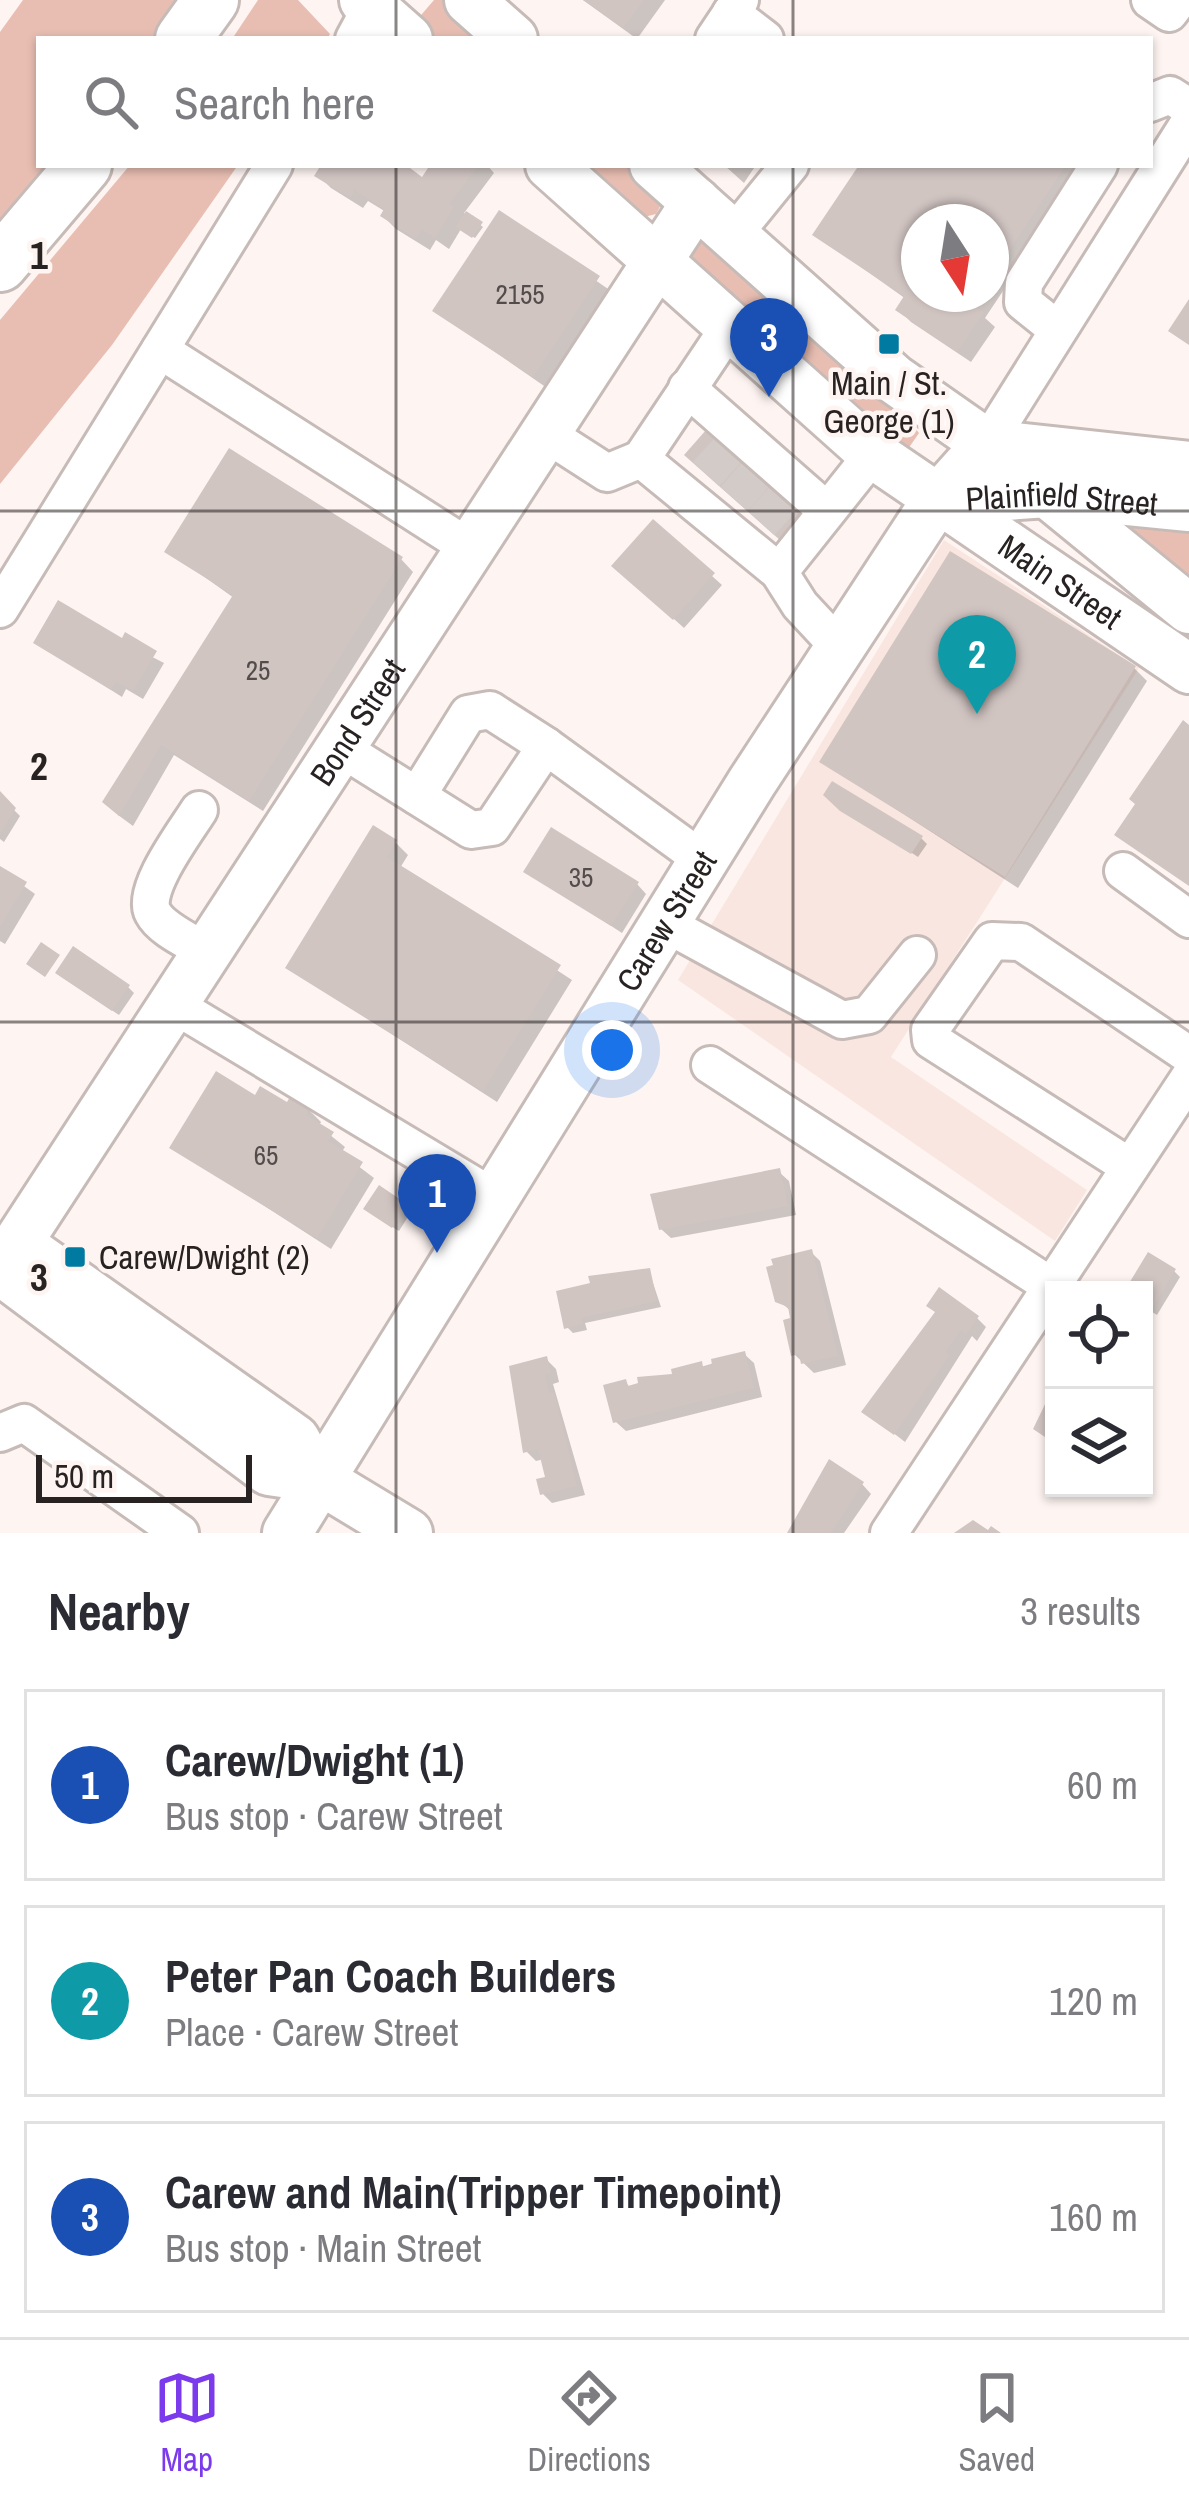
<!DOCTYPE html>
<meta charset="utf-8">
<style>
body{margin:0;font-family:"Archivo Narrow",sans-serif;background:#f2f2f3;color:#2b2b33}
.controls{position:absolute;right:36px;bottom:36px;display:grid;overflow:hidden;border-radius:0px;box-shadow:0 3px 9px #0004}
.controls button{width:108px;height:108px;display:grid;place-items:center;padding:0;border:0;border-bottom:3px solid #e1e1e2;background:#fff;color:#2b2b33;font:60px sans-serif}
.compass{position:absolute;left:901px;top:204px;width:108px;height:108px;border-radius:50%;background:#fff;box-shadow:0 3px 9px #0004;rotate:168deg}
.scale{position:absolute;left:36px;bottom:30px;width:216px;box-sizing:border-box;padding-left:12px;border:6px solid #282322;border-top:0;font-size:33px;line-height:42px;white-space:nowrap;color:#282322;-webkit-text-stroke:9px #fef5f2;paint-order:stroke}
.you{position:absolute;left:612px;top:1050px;width:42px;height:42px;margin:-30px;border:9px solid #fff;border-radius:50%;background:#1a73e8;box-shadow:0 0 0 18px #1a73e833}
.badge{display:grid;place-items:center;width:78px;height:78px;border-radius:50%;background:#7c3aed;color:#fff;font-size:39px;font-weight:700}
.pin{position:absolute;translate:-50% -99px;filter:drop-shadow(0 3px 6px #0008)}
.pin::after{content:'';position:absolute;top:63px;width:42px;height:36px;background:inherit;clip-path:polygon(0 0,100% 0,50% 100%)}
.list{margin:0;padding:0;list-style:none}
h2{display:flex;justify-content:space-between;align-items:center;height:156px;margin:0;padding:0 48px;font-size:51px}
h2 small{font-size:39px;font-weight:400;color:#7c7c81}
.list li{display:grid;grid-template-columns:78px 1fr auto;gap:36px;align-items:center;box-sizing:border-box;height:192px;margin:0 24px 24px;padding:0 24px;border:3px solid #e1e1e2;border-radius:0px}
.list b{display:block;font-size:45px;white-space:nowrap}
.list p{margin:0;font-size:39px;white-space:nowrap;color:#7c7c81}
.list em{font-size:39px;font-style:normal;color:#7c7c81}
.icon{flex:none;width:66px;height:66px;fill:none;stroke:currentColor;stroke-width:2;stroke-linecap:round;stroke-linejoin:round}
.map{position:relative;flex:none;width:1189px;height:1533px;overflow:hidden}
.search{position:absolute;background:#fff;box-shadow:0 3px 9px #0004;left:36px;right:36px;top:36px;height:132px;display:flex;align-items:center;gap:30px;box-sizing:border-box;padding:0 42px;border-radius:0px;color:#7c7c81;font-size:45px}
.sheet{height:804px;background:#fff}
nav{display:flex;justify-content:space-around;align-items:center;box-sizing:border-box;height:168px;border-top:3px solid #e1e1e2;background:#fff;font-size:33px;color:#7c7c81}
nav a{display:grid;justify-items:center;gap:6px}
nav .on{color:#7c3aed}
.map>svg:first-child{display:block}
.built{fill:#fae6e0}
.green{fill:#e8beb2}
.shadow{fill:#0003;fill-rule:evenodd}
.building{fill:#d1c5c2}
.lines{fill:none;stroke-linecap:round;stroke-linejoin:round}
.minor-tunnel{stroke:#d3cbc8;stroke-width:36;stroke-dasharray:36 18;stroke-linecap:butt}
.minor-casing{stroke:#c7bbb8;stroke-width:42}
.major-casing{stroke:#c7bbb8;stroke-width:54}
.highway-casing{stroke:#c7bbb8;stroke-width:60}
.minor{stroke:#fff;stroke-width:36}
.major{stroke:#fff;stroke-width:48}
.highway{stroke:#fff;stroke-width:54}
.grid{fill:none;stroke:#282322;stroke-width:3;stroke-opacity:0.55}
.poi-dot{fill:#007aa1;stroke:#fef5f2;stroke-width:4.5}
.labels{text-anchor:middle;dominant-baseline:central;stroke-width:9;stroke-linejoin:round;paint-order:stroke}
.number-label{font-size:27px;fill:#524c4a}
.poi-label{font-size:33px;fill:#282322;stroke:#fef5f2}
.street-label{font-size:33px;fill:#282322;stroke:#fef5f2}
.grid-label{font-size:39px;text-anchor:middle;font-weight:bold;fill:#282322;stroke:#fef5f2;stroke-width:9;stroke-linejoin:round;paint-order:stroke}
</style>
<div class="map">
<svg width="1189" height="1533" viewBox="0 0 1189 1533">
<rect width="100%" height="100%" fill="#fef5f2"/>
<!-- built -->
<polygon class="built" points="944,540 1139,668 891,1057 1087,1190 1055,1241 678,980"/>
<!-- green -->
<g class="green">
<polygon points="23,0 185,0 153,39 39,39 39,165 50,165 0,226 0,32"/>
<polygon points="258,0 298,0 330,34 327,39 232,39"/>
<polygon points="434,0 442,0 486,39 436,39 416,21"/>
<polygon points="130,165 238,165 112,345 0,484 0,320"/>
<polygon points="577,165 628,165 654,187 662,203 656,214 640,218"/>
<polygon points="698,234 901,411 919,433 908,449 871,429 684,255"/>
<polygon points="1102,510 1189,519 1189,593"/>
</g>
<!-- shadow -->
<g class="shadow">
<polygon points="583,0 665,0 637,39"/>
<polygon points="325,165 404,165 423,181 433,165 487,165 494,173 464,213 483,227 475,238 461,229 449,249 436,240 430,250 396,229 383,216 386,212 368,201 363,208 331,188 318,175"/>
<polygon points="724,165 756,165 744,183"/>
<path d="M862,165H1087L985,318L995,327L971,362L911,322L898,309L906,299L816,235ZM919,222H991V294H919Z"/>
<polygon points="500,214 611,291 547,388 436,311"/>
<polygon points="653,523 722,585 684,628 625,575"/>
<polygon points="168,551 401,559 413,572 263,811 174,755 133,826 118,815 234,598"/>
<polygon points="123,642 164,663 143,699 126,689 122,697 37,643"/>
<polygon points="1134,668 1147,681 1018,888 823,762"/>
<polygon points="0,796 20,816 4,842 0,839"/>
<polygon points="832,800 921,838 927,844 918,857"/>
<polygon points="395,842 408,855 400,868 572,980 497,1102 288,967"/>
<polygon points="0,869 35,894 5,944 0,941"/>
<polygon points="527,871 637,884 646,894 622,933"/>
<polygon points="65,979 128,987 134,993 119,1015"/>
<polygon points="256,1099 308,1109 321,1122 319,1126 345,1147 341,1153 374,1178 331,1249 173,1147"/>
<polygon points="779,1172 789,1181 796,1215 671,1238 661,1229"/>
<polygon points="406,1206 411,1212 399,1231 373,1215"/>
<polygon points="811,1252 820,1261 846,1365 814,1373 794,1354 792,1312 778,1300"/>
<polygon points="649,1271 661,1307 585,1323 587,1330 573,1333 567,1327"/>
<polygon points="1174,1271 1180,1277 1157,1315 1144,1307 1144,1290 1128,1290"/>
<polygon points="937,1314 977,1318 986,1327 977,1341 972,1336 905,1442 865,1411"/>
<polygon points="744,1354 754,1363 762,1397 626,1431 616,1422 626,1383 631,1388"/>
<polygon points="547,1360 556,1369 559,1382 553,1384 585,1495 552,1503 543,1494 548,1479 544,1459 536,1461 526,1451"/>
<polygon points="862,1484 871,1494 844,1533 789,1533"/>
</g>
<!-- building -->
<g class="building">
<polygon points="583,0 644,0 623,28"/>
<polygon points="321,165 406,165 422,177 430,165 479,165 449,204 454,207 435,238 422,230 416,239 380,216 384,209 354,190 350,198 314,176"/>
<polygon points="859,165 1066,165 991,278 991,222 919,222 919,294 980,294 973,305 984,312 957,352 895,310 904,296 812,235"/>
<polygon points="499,210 600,276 533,377 432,311"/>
<polygon points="466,211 483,222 472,238 455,227"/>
<polygon points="1189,299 1189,345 1168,331"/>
<polygon points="706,430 803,517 781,541 684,455"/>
<polygon points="229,448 403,557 249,801 161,745 119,816 102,802 233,595 164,552"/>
<polygon points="653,519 715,573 673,620 611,566"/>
<polygon points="950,551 1136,666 1005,877 819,762"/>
<polygon points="58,600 122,638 125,632 157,651 133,691 116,682 111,690 33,643"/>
<polygon points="1183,720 1189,725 1189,886 1114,835 1135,804 1129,799"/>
<polygon points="832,781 923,836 911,854 840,811 823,795"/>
<polygon points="0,791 16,808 0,834"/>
<polygon points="373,825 397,840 387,857 561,965 483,1091 285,968"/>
<polygon points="551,827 639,882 611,926 523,872"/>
<polygon points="0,866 27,882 0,927"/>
<polygon points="41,942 60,955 45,977 26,964"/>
<polygon points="73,946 130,985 112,1011 55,973"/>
<polygon points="216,1071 255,1095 260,1086 287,1102 291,1095 310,1107 306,1115 334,1132 328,1141 363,1162 317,1238 169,1148"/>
<polygon points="780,1168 788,1206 659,1230 650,1194"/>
<polygon points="379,1185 407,1204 392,1228 363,1209"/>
<polygon points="812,1249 838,1356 801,1364 799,1354 791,1356 783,1320 790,1318 788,1307 775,1302 766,1267 773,1265 771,1259"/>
<polygon points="1148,1252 1176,1269 1151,1311 1144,1307 1144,1290 1125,1290"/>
<polygon points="650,1268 657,1301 581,1318 583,1324 564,1329 556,1291 590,1283 588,1276"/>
<polygon points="939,1287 979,1316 966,1335 961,1330 946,1352 950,1355 894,1435 861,1412 935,1312 926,1306"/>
<polygon points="745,1351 754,1388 613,1423 603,1385 626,1379 628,1386 638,1383 637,1377 672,1374 671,1369 702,1361 703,1367 712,1365 711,1359"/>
<polygon points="547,1356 551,1373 545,1375 549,1393 554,1392 577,1486 540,1495 536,1479 545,1477 538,1449 523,1453 509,1366"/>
<polygon points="1049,1396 1054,1399 1054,1443 1033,1429"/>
<polygon points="829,1459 864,1482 831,1533 787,1533"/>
<polygon points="973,1520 988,1530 991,1526 1001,1533 954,1533"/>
</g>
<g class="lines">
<!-- minor-tunnel -->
<g class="minor-tunnel">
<polyline points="706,474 728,450"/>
<polyline points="734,499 756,474"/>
<polyline points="761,523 783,499"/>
</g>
<!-- minor casing -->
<g class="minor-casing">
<g id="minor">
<polyline points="1150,0 1169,13 1179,0"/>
<polyline points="731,13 765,39"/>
<polyline points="354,39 375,0"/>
<polyline points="714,39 740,0"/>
<polyline points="1150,103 1170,95 1189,107"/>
<polyline points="733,235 790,165"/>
<polyline points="730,326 641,459 779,572 800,605 840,648"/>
<polyline points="1058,330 1023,302 1024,283 1099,165"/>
<polyline points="160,350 473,550"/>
<polyline points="687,388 827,511"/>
<polyline points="548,435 607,473 641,459"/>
<polyline points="987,444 1189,123"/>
<polyline points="779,572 873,454"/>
<polyline points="0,609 274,165"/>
<polyline points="342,749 471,830 492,827 546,746 703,860"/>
<polyline points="417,796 468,714 490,710 546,746"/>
<path d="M199,810C186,831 140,891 153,913C162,930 192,942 208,953"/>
<polyline points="1123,871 1189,919"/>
<polyline points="664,923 842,1020 869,1015 917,955"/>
<polyline points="174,1005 493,1197"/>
<polyline points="710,1065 1051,1286"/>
<polyline points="1130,1167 931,1040 930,1030 992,941 1021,942 1189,1055"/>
<polyline points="0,1433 24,1423 180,1533"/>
<polyline points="889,1533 1189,1078"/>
</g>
</g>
<!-- major casing -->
<g class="major-casing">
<g id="major">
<polyline points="364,0 408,39"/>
<polyline points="469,0 513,39"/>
<path id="s1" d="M550,165L873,454L1189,669"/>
<polyline points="654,165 894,379 987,444 1189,609"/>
<polyline points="987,444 1189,466"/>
<path id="s2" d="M936,501L1047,493L1189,507"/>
<path id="s3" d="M18,1242L696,202"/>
<polyline points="27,1250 295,1439 317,1478"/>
<polyline points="0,1270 269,1471 317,1478 408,1533"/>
<path id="s4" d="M287,1533L752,782L936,501L987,444"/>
</g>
</g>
<!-- highway casing -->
<g class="highway-casing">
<g id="highway">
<polyline points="183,39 211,0"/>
<polyline points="0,264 84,165"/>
</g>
</g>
<!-- minor -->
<use href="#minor" class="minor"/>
<!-- major -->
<use href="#major" class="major"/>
<!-- highway -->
<use href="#highway" class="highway"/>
</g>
<!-- grid -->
<path class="grid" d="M396,0V39M793,0V39M396,165V1533M793,165V1533M0,511H1189M0,1022H1189"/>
<!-- markers -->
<g class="poi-dot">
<rect x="877" y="332" width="24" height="24" rx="6"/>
<rect x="63" y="1245" width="24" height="24" rx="6"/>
</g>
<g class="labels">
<!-- number labels -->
<g class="number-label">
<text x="520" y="294">2155</text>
<text x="258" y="670">25</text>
<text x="581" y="877">35</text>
<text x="266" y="1155">65</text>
</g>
<!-- poi labels -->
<g class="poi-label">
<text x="889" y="383">Main / St.<tspan x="889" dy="38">George (1)</tspan></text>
<text x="99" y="1257" text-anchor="start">Carew/Dwight (2)</text>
</g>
<!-- street labels -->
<g class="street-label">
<text stroke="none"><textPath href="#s2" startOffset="126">Plainfield Street</textPath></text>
<text stroke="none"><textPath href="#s1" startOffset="660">Main Street</textPath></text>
<text stroke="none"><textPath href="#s3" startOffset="621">Bond Street</textPath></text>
<text stroke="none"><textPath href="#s4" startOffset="720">Carew Street</textPath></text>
</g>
</g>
<g class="grid-label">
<text x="39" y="269">1</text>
<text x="39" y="780">2</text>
<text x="39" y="1291">3</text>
</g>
</svg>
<div class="controls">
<button><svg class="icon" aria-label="locate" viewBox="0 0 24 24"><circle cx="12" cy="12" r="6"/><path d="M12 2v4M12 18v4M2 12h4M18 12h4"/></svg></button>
<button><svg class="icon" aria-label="layers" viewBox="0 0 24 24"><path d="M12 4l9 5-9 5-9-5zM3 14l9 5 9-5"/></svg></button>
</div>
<svg class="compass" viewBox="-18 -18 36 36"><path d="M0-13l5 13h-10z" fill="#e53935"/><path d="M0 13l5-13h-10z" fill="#7c7c81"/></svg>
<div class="scale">50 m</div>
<div class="you"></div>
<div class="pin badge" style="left:437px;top:1253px;background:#1a4fb4">1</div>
<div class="pin badge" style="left:977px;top:714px;background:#0f9aa8">2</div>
<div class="pin badge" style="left:769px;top:397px;background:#1a4fb4">3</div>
<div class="search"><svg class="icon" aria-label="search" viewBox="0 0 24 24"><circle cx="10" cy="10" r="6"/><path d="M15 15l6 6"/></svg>Search here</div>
</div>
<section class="sheet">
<h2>Nearby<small>3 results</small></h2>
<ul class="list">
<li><span class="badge" style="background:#1a4fb4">1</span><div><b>Carew/Dwight (1)</b><p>Bus stop · Carew Street</p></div><em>60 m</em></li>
<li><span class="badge" style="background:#0f9aa8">2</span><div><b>Peter Pan Coach Builders</b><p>Place · Carew Street</p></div><em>120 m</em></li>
<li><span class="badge" style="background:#1a4fb4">3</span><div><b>Carew and Main(Tripper Timepoint)</b><p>Bus stop · Main Street</p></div><em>160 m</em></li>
</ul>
</section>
<nav>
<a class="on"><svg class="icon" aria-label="map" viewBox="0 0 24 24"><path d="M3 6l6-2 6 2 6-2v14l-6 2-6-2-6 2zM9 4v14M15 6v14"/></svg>Map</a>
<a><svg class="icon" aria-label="directions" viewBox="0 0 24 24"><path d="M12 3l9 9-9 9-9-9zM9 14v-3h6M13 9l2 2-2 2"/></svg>Directions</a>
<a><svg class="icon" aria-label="saved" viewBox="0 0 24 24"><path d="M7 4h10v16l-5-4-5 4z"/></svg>Saved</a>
</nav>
